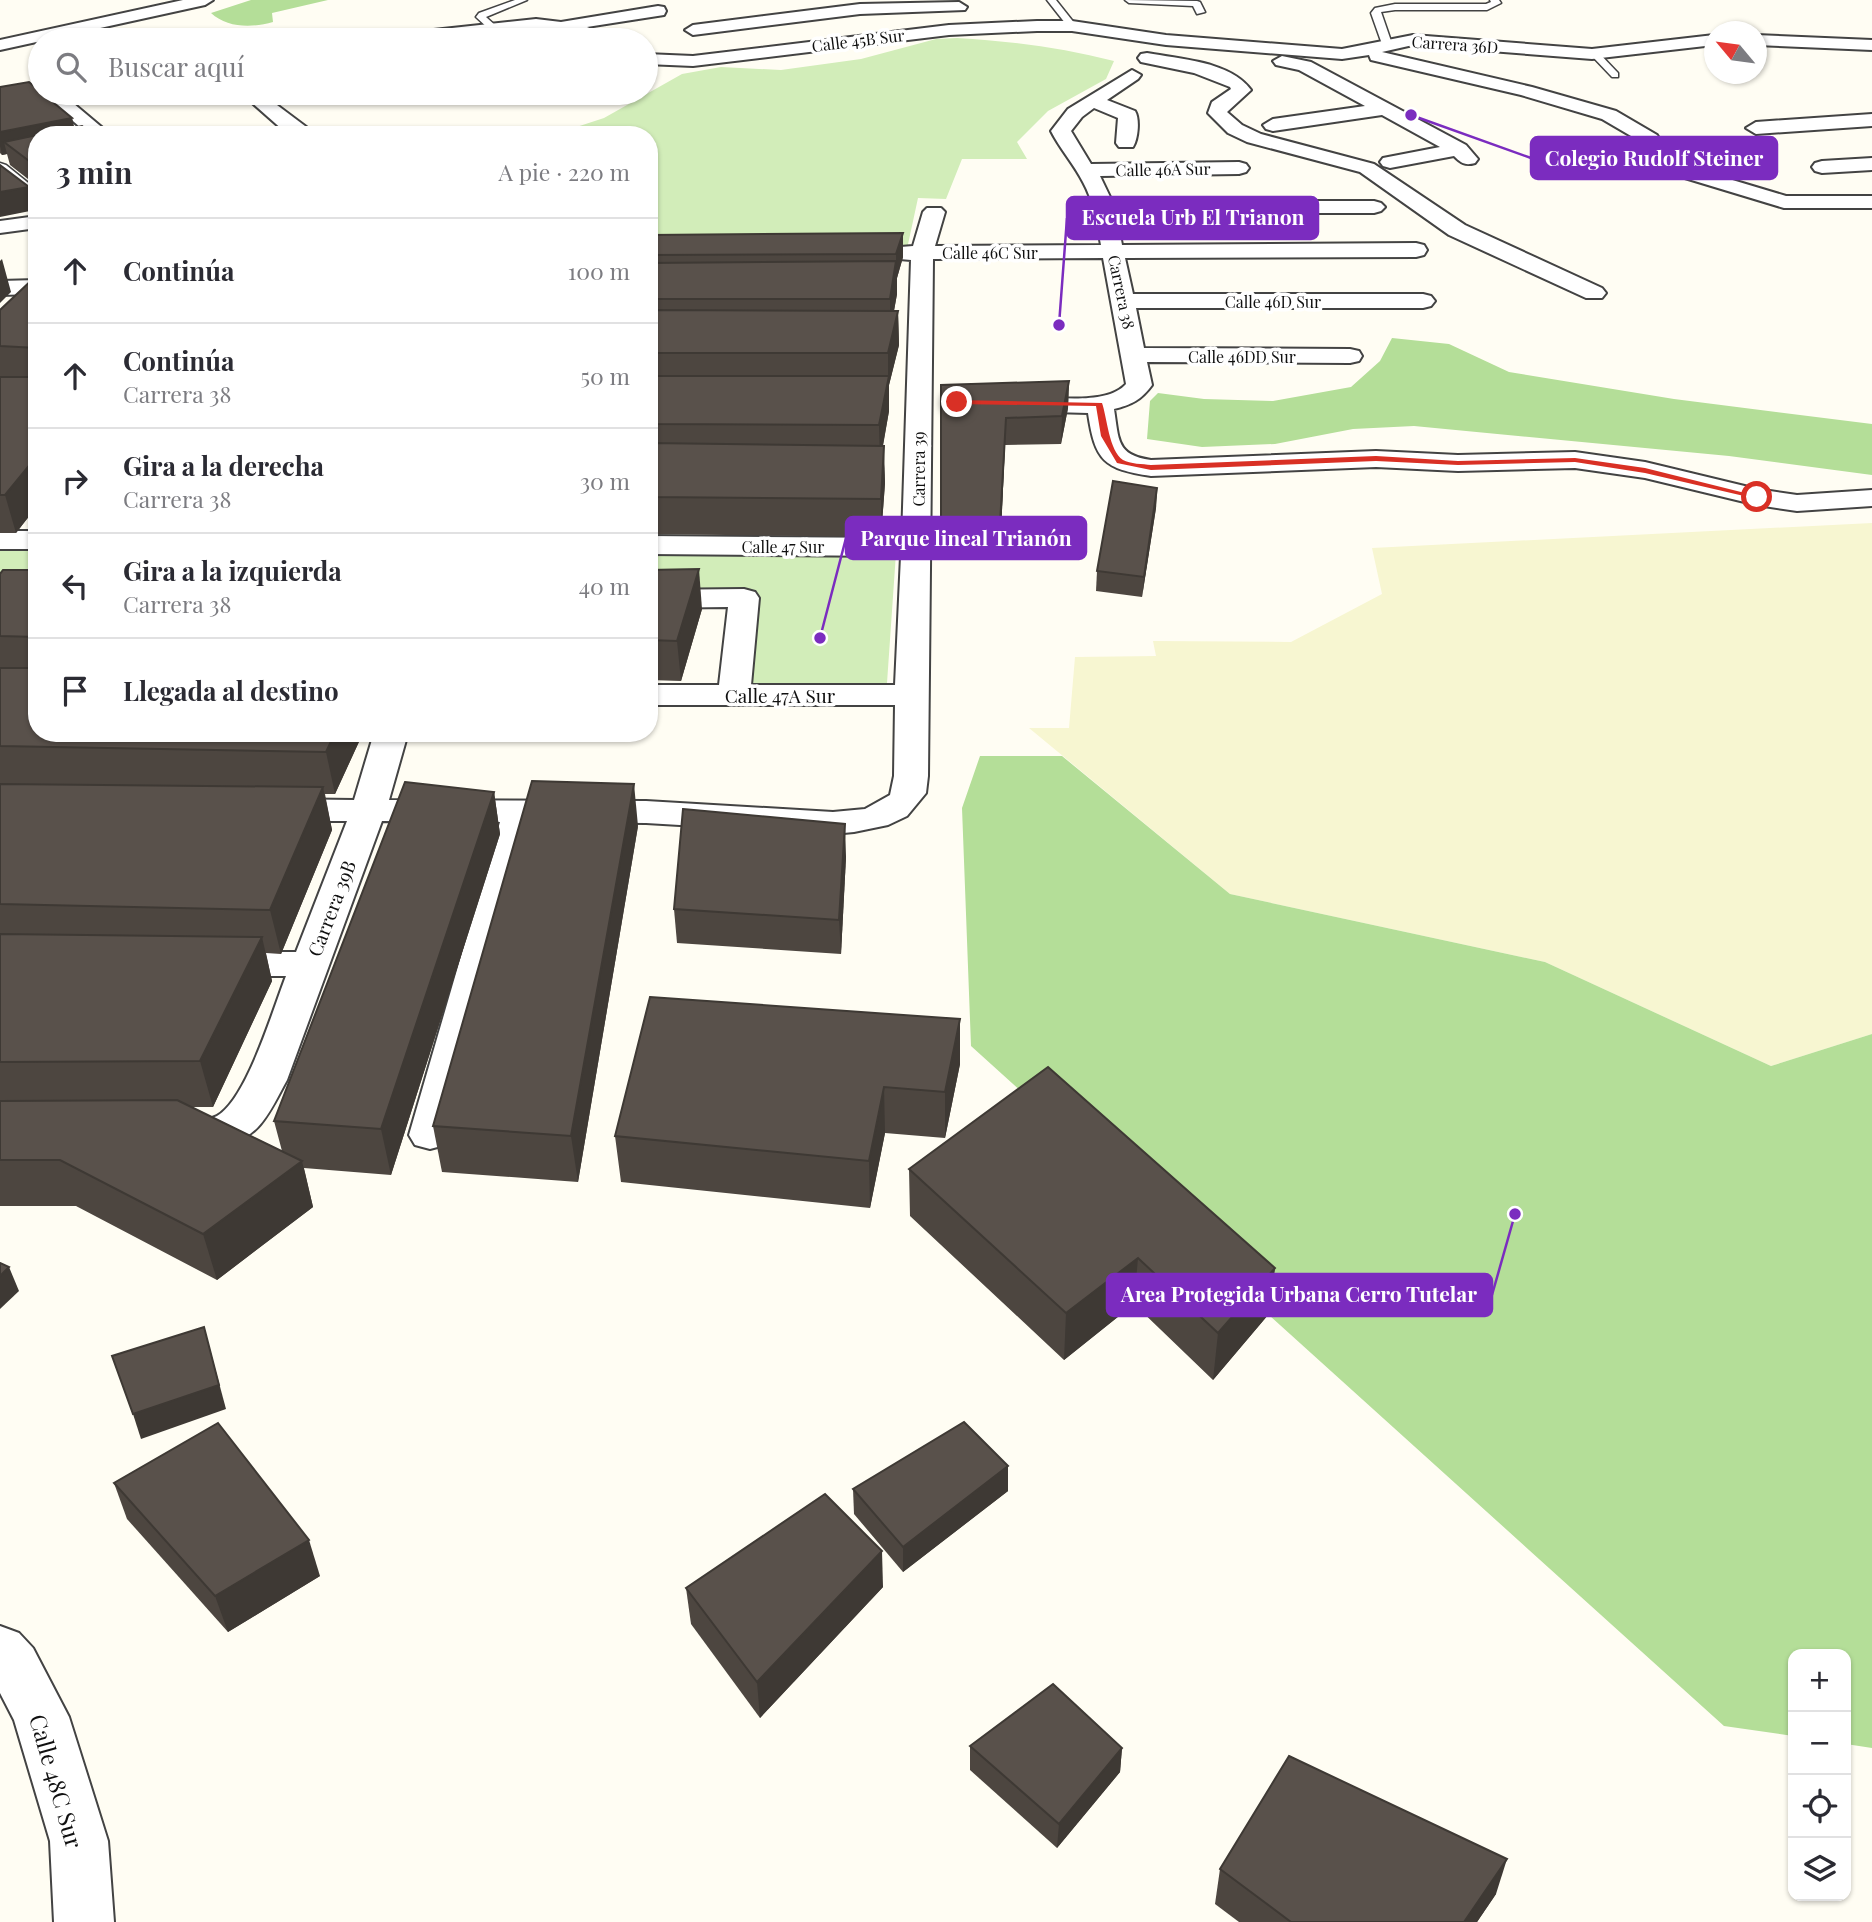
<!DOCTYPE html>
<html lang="es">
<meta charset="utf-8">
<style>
body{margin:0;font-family:"Playfair Display",serif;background:#f7f7f7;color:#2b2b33}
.controls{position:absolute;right:21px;bottom:21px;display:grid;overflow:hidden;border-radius:14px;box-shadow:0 2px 5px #0004}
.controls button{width:63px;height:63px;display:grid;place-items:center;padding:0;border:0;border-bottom:2px solid #e1e1e2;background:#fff;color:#2b2b33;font:35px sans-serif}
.compass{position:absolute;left:1704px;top:21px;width:63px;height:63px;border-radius:50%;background:#fff;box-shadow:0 2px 5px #0004;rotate:299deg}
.stop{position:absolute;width:21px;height:21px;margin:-16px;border:5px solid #d93025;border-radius:50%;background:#fff}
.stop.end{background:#d93025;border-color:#fff;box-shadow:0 2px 7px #0008}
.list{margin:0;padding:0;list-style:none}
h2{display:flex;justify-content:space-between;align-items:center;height:91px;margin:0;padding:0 28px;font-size:30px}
h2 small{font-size:23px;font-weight:400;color:#7c7c81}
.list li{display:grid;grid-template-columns:46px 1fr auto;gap:21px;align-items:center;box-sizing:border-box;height:105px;padding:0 28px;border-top:2px solid #e1e1e2}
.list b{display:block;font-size:26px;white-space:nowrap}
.list p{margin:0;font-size:23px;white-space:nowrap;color:#7c7c81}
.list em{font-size:23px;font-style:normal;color:#7c7c81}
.icon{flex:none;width:38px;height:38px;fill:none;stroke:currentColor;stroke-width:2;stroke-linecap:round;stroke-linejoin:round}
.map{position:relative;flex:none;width:1872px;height:1922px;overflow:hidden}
.search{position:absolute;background:#fff;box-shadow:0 2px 5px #0004;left:28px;top:28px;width:630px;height:77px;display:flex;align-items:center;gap:18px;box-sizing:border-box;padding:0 24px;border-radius:38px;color:#7c7c81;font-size:26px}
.panel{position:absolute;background:#fff;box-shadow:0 2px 5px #0004;left:28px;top:126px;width:630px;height:616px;border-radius:28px}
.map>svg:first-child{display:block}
.farmland{fill:#f7f6d1}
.green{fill:#d2edb9}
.forest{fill:#b4de98}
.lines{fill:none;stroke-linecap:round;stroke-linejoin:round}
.service-casing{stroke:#434343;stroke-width:3}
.pedestrian-casing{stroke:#434343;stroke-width:3}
.minor-casing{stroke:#434343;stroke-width:4}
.service{fill:#fff;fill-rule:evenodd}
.pedestrian{fill:#fff;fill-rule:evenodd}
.minor{fill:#fff;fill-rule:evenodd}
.wall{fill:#4d4640}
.shaded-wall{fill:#3e3934}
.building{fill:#59514b;stroke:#3e3934;stroke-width:2}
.route{fill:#d93025}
.labels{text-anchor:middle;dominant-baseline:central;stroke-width:7;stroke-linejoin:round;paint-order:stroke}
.far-street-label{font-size:16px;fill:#101010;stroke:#fff}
.street-label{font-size:19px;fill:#101010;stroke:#fff}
.near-street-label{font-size:23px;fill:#101010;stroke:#fff}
.leader{fill:none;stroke:#7b2cbf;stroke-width:2.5}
.callout-dot{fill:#7b2cbf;stroke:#fff;stroke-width:2.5}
.callout{fill:#7b2cbf;stroke:#7b2cbf;stroke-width:2.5}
.callout-label{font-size:21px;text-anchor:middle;font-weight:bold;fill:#fff}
</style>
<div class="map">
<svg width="1872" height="1922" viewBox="0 0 1872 1922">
<rect width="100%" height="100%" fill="#fffdf3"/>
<!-- farmland -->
<polygon class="farmland" points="1872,523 1872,1034 1771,1066 1545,962 1230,894 1029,728 1069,728 1075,657 1156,656 1153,641 1291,642 1382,594 1372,548"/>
<!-- green -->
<g class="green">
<path d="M957,38C1011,41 1062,48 1114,61L1106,79L1048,111L1017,142L1027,159H962L946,199L918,198L907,249H649V135H552L604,118L682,74L721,67L781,70L861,59L936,39Z"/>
<rect x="0" y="548" width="37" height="41"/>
<polygon points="649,552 896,553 887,683 745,685 754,594 649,593"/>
</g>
<!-- forest -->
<g class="forest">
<path d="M251,0H328L272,13L273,22C252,28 227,28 211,13Z"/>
<polygon points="1392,338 1449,344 1509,372 1674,399 1872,424 1872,475 1729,456 1414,426 1353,429 1275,444 1202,447 1147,439 1150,401 1158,393 1204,399 1273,401 1351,387 1380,361"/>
<polygon points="980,756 1062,756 1230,894 1545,962 1771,1066 1872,1034 1872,1748 1846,1744 1846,1654 1793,1654 1793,1736 1724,1726 971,1046 962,808"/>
</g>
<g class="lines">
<!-- service casing -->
<g class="service-casing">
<g id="service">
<polygon points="515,0 527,0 486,17 496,26 496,30 490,30 476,17 479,13"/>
<polygon points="1047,0 1056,0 1075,24 1075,28 1069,28"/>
<polygon points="1125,0 1197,1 1200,2 1205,12 1197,14 1193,6 1129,3"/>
<polygon points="1490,0 1499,0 1501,3 1487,10 1395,10 1381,12 1392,44 1387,47 1382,44 1371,13 1375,8 1395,4 1486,4 1491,2"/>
<polygon points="1592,52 1598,52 1618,73 1618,77 1612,77 1592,56"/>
</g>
</g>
<!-- pedestrian casing -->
<g class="pedestrian-casing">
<polygon id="pedestrian" points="0,163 6,165 37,190 37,204 31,203 0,176"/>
</g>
<!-- minor casing -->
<g class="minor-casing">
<g id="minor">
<polygon points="183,0 213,0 205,5 0,50 0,40"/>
<polygon points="959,2 967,7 965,10 860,14 693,35 685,30 693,25 860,4"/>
<polygon points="658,6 664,7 666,11 664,15 587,27 609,36 611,40 589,40 574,34 536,29 432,40 378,40 387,35 536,19 561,22"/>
<polygon points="1037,21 1072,21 1166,35 1342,49 1413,35 1592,49 1714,35 1714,45 1592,59 1413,45 1382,52 1532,87 1616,111 1657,135 1672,158 1679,164 1786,196 1872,196 1872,208 1784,208 1665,172 1657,166 1643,143 1602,119 1521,95 1371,60 1369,55 1342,59 1166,45 1072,31 1037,31 949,35 693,66 646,64 646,54 693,56 949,25"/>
<polygon points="1756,35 1872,40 1872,50 1756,45"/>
<path d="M1147,53C1179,59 1230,61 1251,90L1227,112L1242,125L1261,134L1374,164L1465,225L1602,288L1606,293L1602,298H1586L1449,235L1360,172L1247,142L1228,133L1208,113L1212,102L1231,89L1230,87L1194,73L1141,62L1138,58L1141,54Z"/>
<path d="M1282,56L1311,62L1466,145L1478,159L1475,163C1465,166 1461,163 1454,156L1390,168L1383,166L1380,162L1383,158L1440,147L1382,115L1273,131L1266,129L1263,125L1273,119L1365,106L1299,70L1276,65L1273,61Z"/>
<path d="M1132,70L1141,75L1138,79L1107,100L1135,111C1140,119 1138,139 1133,147H1119L1116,143L1118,118L1094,108L1082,117L1071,131L1091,164L1239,162L1246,164L1249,168L1246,172L1239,174L1100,176L1112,201H1374L1381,203L1385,207L1381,211L1374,213H1116L1122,245L1416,243L1424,245L1427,250L1424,255L1416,257L1125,258L1133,294H1423L1431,296L1435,301L1431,306L1423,308H1136L1144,348L1350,349L1359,351L1362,356L1359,361L1350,363L1147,362L1152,385C1141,400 1131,405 1114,409C1119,440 1116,455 1151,460L1376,451L1458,455L1575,452L1645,462L1757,489L1797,495L1872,490V506L1797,511L1757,505L1645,478L1575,468L1458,471L1376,467L1151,476C1104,469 1095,461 1088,413L1016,411L1007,408L1003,403L1007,398L1016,395C1045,396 1106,407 1126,384L1103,258L933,259L928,776L926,793L907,816L888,825L854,832L833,834L646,823L536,822L451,1135L445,1145L430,1149L415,1145L409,1135L500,822L382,821L287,1080C278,1096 270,1114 258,1127C237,1149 196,1152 169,1144L163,1134L169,1124C184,1120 204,1123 217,1116C247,1099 273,1009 286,976H217L203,972L198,964L203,956L217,952H296L347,821H275L263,817L257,810L263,803L275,799L354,800L374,733H408L389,800L646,801L833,812L865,809L890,795L894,776L895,705H649V685H719L728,607L649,608V590L744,589L755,592L759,598L751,685H895L901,556L649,554V536L902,538L911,260L888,258L885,253L888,248L913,246L923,212L927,208H941L945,212L935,246L1101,245C1097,224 1094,202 1083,182C1074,164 1060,149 1051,131L1068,109Z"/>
<polygon points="41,93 61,93 111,135 89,135"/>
<polygon points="241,93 261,93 317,135 291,135 284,131"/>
<polygon points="1872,114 1872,126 1756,134 1746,128 1756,122"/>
<polygon points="1872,158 1872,170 1822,173 1815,171 1812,167 1815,163 1822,161"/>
<polygon points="37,216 37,228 0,233 0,221"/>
<polygon points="37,280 37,294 0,295 0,281"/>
<rect x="0" y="531" width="37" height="18"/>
<polygon points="0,1626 19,1633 33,1648 69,1717 108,1841 114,1922 54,1922 50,1841 14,1720 0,1693"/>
</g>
</g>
<!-- service -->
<use href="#service" class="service"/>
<!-- pedestrian -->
<use href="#pedestrian" class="pedestrian"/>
<!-- minor -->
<use href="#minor" class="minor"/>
</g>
<!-- wall -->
<g class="wall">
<polygon points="0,87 72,118 74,128 37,135 37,186 10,165 7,154 2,155 0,153"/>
<polygon points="903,233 903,257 897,278 897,294 894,311 898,311 899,345 889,385 889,411 883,446 885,483 881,537 649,534 649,235"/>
<polygon points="37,275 37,506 16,533 0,533 0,310"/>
<polygon points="1069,381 1068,408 1061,444 1005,445 1000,554 941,555 941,385"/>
<polygon points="1157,488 1156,508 1142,597 1096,591 1097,571"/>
<polygon points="37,570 37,733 363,733 335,794 325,794 332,830 281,954 266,953 272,981 213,1107 192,1107 282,1151 274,1121 494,792 500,834 391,1175 304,1168 313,1207 217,1280 76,1206 0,1206 0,574"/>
<polygon points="649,570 702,609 681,681 649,680"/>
<polygon points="638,826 578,1182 442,1172 433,1126"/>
<polygon points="846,857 841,954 677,943 674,909"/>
<polygon points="960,1019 960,1064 945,1138 885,1133 870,1208 621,1182 615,1136"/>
<polygon points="909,1169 1275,1268 1268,1315 1213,1380 1134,1304 1064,1360 910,1216"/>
<polygon points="1008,1466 1008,1491 903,1572 854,1514 853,1489"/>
<polygon points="114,1483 320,1576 228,1632 127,1519"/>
<polygon points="883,1587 760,1718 691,1624 686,1588"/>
<polygon points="970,1746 1122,1748 1120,1772 1057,1848 970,1770"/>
<polygon points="1220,1869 1496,1894 1477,1922 1239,1922 1215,1904"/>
</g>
<!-- shaded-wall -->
<g class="shaded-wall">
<polygon points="72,118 76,135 37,135 37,148 4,142 7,154 2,155 0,146 0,132"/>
<polygon points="29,187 35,210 0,217 0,192"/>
<polygon points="903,233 903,257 897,278 897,294 890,332 890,299 896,261 896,254"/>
<polygon points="2,259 11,292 0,303 0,261"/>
<polygon points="898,311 899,345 889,385 889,411 880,461 879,425 888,379 888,353"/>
<polygon points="1069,381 1068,408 1061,444 1062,416"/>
<polygon points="1006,418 1005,445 1000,554 1000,524"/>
<polygon points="884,446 885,483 881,537 881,499"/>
<polygon points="37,456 37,506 16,533 5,495"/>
<polygon points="1157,488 1156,508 1142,597 1144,577"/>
<polygon points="699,569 702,609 681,681 677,641"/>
<polygon points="335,733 363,733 335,794 326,752"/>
<polygon points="634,784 638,826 578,1182 571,1136"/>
<polygon points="323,787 332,830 281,954 270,910"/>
<polygon points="494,792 500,834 391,1175 381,1129"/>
<polygon points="845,824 846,857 841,954 839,920"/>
<polygon points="262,937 272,981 213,1107 200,1061"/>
<polygon points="960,1019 960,1064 945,1138 945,1092"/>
<polygon points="884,1087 885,1133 870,1208 869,1161"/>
<polygon points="302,1161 313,1207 217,1280 203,1234"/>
<polygon points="1138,1258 1134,1304 1064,1360 1066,1313"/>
<polygon points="9,1267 19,1291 0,1309 0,1276"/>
<polygon points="1275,1268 1268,1315 1213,1380 1218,1333"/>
<polygon points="204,1327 226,1409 141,1439 133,1414"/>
<polygon points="1008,1466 1008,1491 903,1572 903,1547"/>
<polygon points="309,1540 320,1576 228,1632 215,1596"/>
<polygon points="882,1551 883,1587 760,1718 757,1682"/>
<polygon points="1122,1748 1120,1772 1057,1848 1059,1824"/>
<polygon points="1507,1859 1496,1894 1477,1922 1464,1922"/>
</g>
<!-- building -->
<g class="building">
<polygon points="29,82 40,91 40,93 42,93 72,118 0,132 0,87"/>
<polygon points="82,126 94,135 40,135"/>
<polygon points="37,135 37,167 4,142"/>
<polygon points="0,165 29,187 0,192"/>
<polygon points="903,233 896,254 649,255 649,235"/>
<polygon points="896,261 890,299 649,299 649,263"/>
<polygon points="37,275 37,348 0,346 0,310"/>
<polygon points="649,310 898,311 888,353 649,353"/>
<polygon points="649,376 889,376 879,425 649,424"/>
<polygon points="0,377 37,377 37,456 5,495 0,495"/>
<polygon points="1069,381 1062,416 1006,418 1000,524 941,526 941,385"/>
<polygon points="649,443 884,446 881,499 649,497"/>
<polygon points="1113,481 1157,488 1144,577 1097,571"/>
<polygon points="699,569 677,641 649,640 649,570"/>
<polygon points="3,570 37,570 37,637 0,636 0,574"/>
<polygon points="0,668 37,668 37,733 335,733 326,752 0,746"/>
<polygon points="532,781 634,784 571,1136 433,1126"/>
<polygon points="405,782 494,792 381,1129 274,1121"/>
<polygon points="0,784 323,787 270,910 0,904"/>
<polygon points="683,809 845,824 839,920 674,909"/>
<polygon points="0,934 262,937 200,1061 0,1062"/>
<polygon points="650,997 960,1019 945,1092 884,1087 869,1161 615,1136"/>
<polygon points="1048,1067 1275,1268 1218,1333 1138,1258 1066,1313 909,1169"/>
<polygon points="177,1100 302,1161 203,1234 60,1160 0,1160 0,1101"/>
<polygon points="0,1263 9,1267 0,1276"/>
<polygon points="204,1327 219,1385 133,1414 112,1356"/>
<polygon points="964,1422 1008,1466 903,1547 853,1489"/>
<polygon points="218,1423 309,1540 215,1596 114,1483"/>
<polygon points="825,1494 882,1551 757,1682 686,1588"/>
<polygon points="1053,1684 1122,1748 1059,1824 970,1746"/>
<polygon points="1289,1756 1507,1859 1464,1922 1291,1922 1220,1869"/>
</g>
<!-- route -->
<path class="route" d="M957,400L1102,403C1107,417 1109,451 1123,460C1130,464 1143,464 1151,465L1376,456L1458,461L1575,458L1645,468L1761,497L1757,499L1645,473L1575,462L1458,465L1376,461L1151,470L1117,463L1101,436L1096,406L954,404Z"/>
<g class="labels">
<!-- far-street labels -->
<g class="far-street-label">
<text transform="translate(858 40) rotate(-7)">Calle 45B Sur</text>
<text transform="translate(1455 44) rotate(4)">Carrera 36D</text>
<text transform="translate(1163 169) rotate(-1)">Calle 46A Sur</text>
<text x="990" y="252">Calle 46C Sur</text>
<text transform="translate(1122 292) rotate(78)">Carrera 38</text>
<text x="1273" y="301">Calle 46D Sur</text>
<text x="1242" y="356">Calle 46DD Sur</text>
<text transform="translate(918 469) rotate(-90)">Carrera 39</text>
<text x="783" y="546">Calle 47 Sur</text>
</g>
<!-- street labels -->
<g class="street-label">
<text x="780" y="695">Calle 47A Sur</text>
<text transform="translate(331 908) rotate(-69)">Carrera 39B</text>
</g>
<!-- near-street labels -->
<g class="near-street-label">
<text transform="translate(57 1781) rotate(74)">Calle 48C Sur</text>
</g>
</g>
<!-- callouts -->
<path class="leader" d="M1411 115L1531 158M1059 325L1067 218M820 638L846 538M1515 1214L1492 1295"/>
<g class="callout-dot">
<circle cx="1411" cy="115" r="7"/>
<circle cx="1059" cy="325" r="7"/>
<circle cx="820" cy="638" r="7"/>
<circle cx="1515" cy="1214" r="7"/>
</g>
<g class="callout">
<rect x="1531" y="137" width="246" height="42" rx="7"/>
<rect x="1067" y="197" width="251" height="42" rx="7"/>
<rect x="846" y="517" width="240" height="42" rx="7"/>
<rect x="1107" y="1274" width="385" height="42" rx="7"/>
</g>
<g class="callout-label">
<text x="1654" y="166">Colegio Rudolf Steiner</text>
<text x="1193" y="225">Escuela Urb El Trianon</text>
<text x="966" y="546">Parque lineal Trianón</text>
<text x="1299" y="1302">Area Protegida Urbana Cerro Tutelar</text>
</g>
</svg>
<div class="controls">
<button>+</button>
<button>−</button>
<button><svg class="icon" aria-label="locate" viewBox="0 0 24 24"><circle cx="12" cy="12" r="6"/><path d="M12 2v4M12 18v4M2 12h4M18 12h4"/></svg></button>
<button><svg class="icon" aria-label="layers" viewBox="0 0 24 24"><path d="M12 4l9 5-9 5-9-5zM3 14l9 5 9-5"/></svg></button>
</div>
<svg class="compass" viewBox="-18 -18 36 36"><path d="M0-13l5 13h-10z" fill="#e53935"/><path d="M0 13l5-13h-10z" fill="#7c7c81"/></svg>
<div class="stop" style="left:1757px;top:497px"></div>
<div class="stop end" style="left:957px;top:402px"></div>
<div class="search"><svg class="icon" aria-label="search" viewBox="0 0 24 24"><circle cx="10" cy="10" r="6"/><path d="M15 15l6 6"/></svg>Buscar aquí</div>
<section class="panel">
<h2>3 min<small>A pie · 220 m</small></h2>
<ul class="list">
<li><svg class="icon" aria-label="ahead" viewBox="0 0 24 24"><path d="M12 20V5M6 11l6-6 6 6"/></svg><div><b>Continúa</b></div><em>100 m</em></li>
<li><svg class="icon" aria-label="ahead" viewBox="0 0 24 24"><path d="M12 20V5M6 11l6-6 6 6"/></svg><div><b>Continúa</b><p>Carrera 38</p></div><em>50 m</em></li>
<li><svg class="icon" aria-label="right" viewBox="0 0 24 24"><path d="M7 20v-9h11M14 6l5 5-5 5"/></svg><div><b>Gira a la derecha</b><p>Carrera 38</p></div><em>30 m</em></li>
<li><svg class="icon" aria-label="left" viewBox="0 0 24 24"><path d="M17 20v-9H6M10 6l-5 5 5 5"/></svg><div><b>Gira a la izquierda</b><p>Carrera 38</p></div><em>40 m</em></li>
<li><svg class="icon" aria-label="arrive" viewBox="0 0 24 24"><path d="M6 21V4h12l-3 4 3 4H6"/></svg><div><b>Llegada al destino</b></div></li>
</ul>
</section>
</div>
